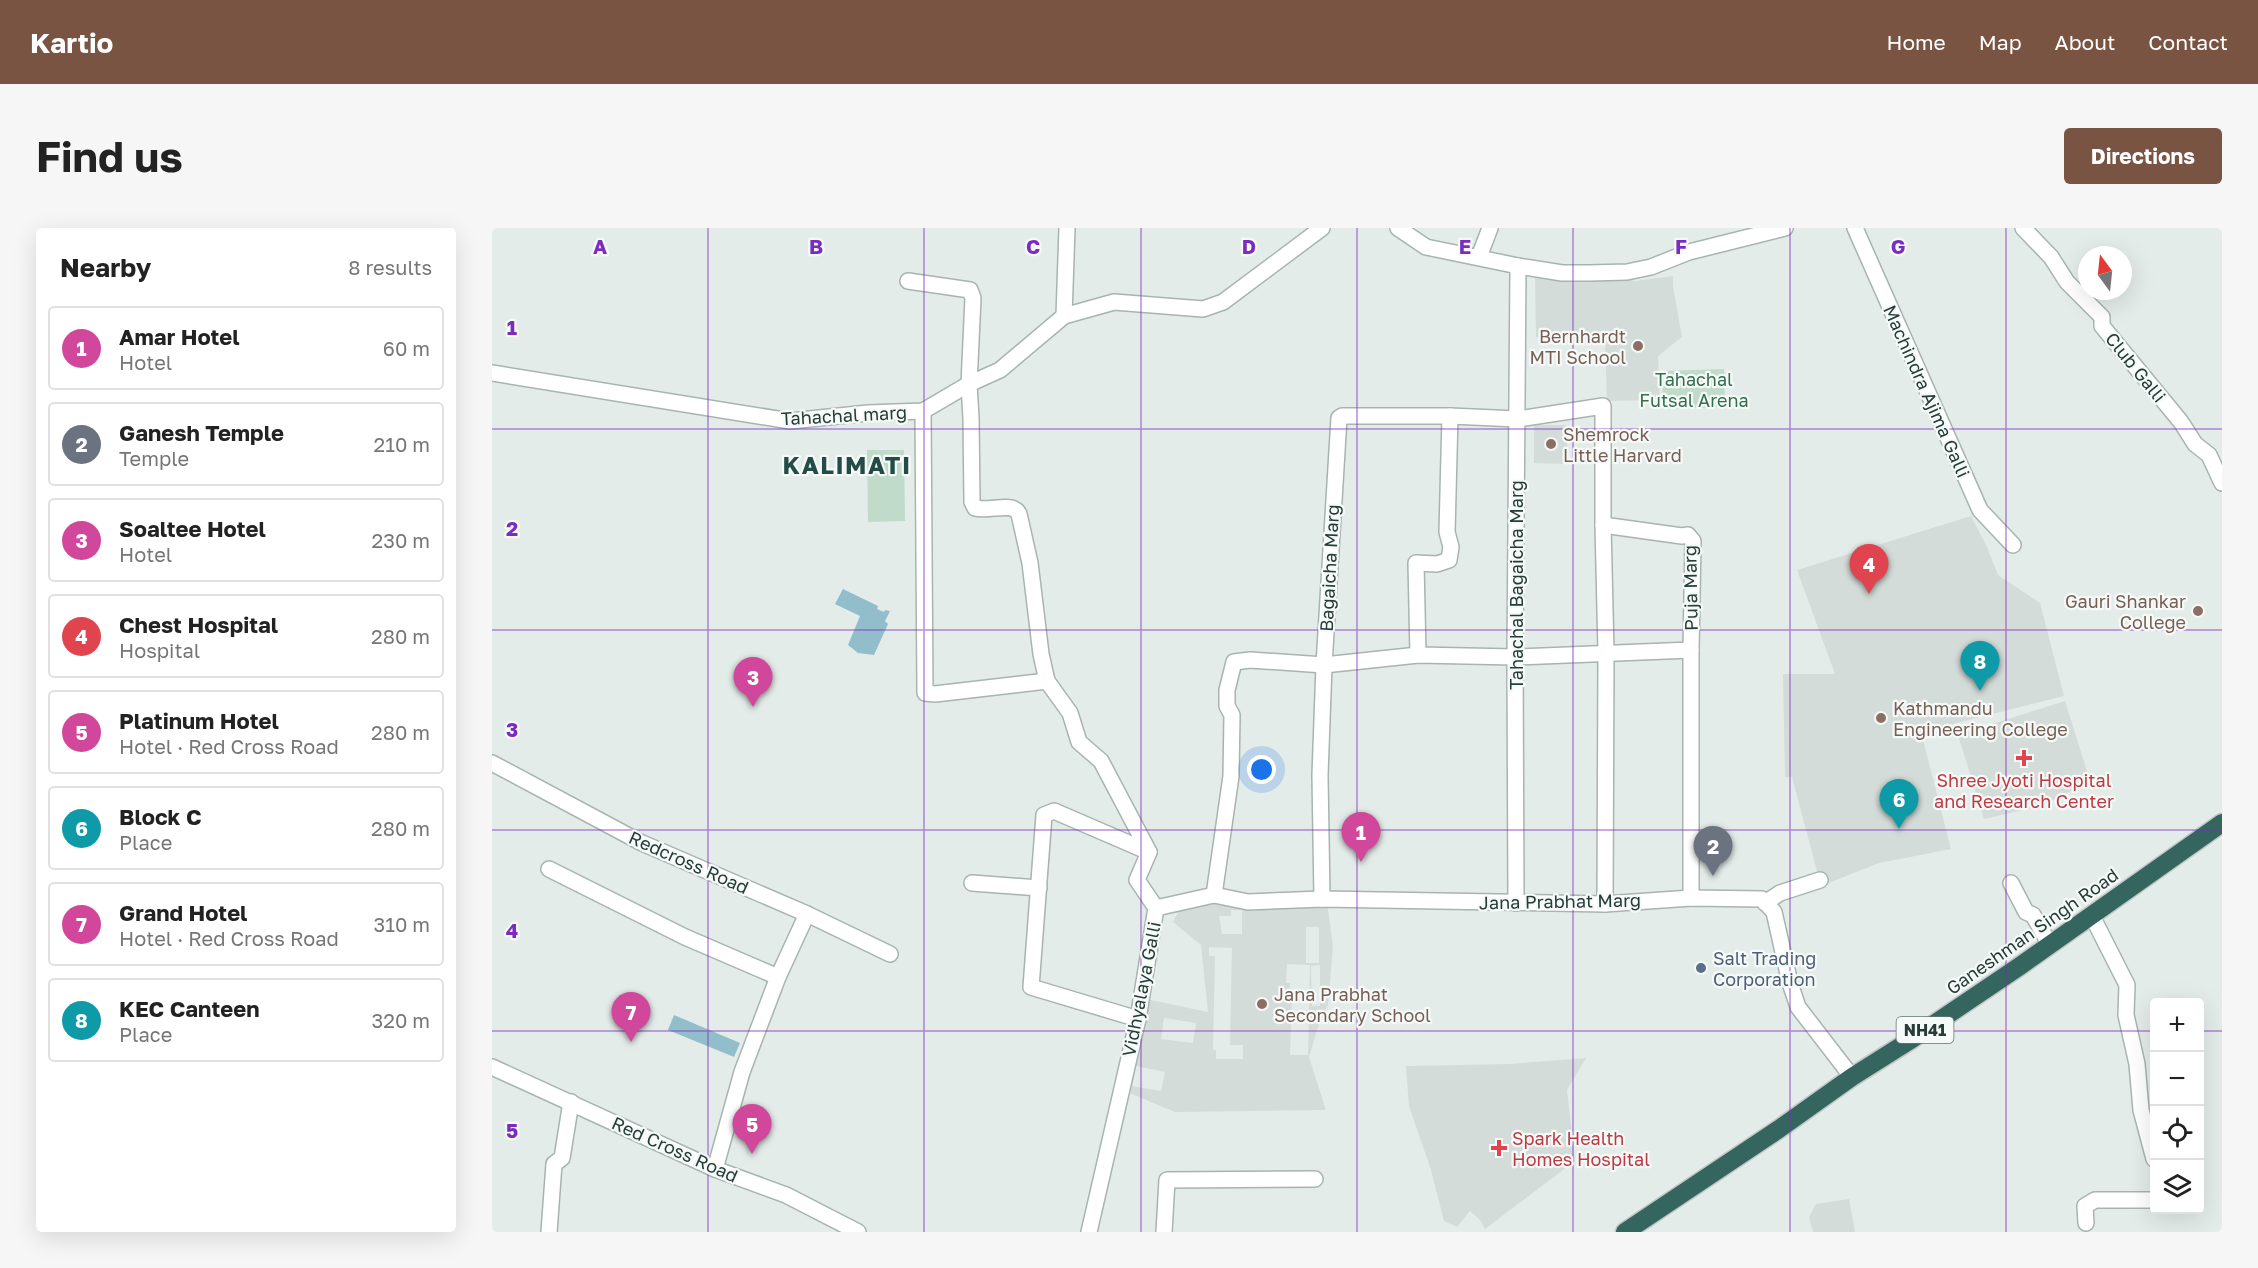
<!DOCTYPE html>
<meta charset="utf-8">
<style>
body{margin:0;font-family:"Golos Text",sans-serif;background:#f6f6f6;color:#222}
.controls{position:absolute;right:18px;bottom:18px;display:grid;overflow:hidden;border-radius:6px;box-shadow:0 6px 24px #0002}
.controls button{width:54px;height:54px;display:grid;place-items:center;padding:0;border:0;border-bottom:2px solid #e0e0e0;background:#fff;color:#222;font:30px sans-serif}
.compass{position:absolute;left:1586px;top:18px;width:54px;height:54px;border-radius:50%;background:#fff;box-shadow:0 6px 24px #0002;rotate:345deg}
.you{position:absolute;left:770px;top:542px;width:21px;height:21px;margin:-15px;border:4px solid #fff;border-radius:50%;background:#1a73e8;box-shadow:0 0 0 9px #1a73e833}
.badge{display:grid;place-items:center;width:39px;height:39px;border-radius:50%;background:#795443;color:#fff;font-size:20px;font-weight:700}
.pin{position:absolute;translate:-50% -50px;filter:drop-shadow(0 2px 3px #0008)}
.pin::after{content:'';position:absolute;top:32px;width:21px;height:18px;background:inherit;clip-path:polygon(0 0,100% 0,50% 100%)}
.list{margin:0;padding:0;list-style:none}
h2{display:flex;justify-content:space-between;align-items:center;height:78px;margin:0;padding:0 24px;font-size:26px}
h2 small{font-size:20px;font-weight:400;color:#767676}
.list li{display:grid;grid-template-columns:39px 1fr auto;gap:18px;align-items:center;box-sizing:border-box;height:84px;margin:0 12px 12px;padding:0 12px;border:2px solid #e0e0e0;border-radius:6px}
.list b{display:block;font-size:22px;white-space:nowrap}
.list p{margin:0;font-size:20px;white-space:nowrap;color:#767676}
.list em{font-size:20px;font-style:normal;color:#767676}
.icon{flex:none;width:33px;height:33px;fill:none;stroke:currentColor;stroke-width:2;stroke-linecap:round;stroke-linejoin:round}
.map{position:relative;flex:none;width:1730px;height:1004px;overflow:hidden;border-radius:6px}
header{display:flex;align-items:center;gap:36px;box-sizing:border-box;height:84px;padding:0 30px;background:#795443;color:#fff}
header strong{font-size:28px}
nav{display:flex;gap:33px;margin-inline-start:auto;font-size:21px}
.intro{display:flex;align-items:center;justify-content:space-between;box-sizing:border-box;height:144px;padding:0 36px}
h1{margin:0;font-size:42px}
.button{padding:15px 27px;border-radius:6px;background:#795443;color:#fff;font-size:21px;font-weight:700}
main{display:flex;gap:36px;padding:0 36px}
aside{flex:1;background:#fff;border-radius:6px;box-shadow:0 6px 24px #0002}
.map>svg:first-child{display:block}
.built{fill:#d3dcd8;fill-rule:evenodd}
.green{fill:#c0dbc9}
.water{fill:#92becb}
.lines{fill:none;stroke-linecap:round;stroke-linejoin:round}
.minor-casing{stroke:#a7b4b0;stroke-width:18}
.highway-casing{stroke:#c2c8c7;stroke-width:21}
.minor{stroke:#fff;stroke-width:15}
.highway{stroke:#34655f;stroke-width:18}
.grid{fill:none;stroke:#7b2cbf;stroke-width:1.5;stroke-opacity:0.55}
.education-dot{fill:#8d6e63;stroke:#f5f9f7;stroke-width:2}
.health-dot{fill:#e0444e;stroke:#f5f9f7;stroke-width:2}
.service-dot{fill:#5c6f8a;stroke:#f5f9f7;stroke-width:2}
.labels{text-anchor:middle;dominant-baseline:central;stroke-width:4.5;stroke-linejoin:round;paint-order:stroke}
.shield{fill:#f5f9f7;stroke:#647571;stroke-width:1.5}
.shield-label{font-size:16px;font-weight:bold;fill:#263c38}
.education-label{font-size:18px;fill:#785e54;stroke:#f5f9f7;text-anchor:start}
.street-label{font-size:18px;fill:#263c38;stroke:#f5f9f7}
.park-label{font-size:18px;fill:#346f4f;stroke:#f5f9f7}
.health-label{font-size:18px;fill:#be3a42;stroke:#f5f9f7}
.service-label{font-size:18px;fill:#4e5e75;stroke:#f5f9f7;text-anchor:start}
.district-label{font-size:24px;font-weight:bold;letter-spacing:1.5px;fill:#234c46;stroke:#f5f9f7}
.grid-label{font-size:20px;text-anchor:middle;font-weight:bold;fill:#7b2cbf;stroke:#f5f9f7;stroke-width:4.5;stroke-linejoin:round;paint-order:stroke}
</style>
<header>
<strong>Kartio</strong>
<nav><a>Home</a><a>Map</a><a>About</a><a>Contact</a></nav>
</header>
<div class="intro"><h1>Find us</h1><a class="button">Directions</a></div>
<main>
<aside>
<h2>Nearby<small>8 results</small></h2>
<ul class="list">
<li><span class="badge" style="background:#d1479c">1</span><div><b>Amar Hotel</b><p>Hotel</p></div><em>60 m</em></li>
<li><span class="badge" style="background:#6b7280">2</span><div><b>Ganesh Temple</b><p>Temple</p></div><em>210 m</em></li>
<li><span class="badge" style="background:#d1479c">3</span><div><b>Soaltee Hotel</b><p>Hotel</p></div><em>230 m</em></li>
<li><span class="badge" style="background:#e0444e">4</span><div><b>Chest Hospital</b><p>Hospital</p></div><em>280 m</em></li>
<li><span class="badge" style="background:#d1479c">5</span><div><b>Platinum Hotel</b><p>Hotel · Red Cross Road</p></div><em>280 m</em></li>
<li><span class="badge" style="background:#0f9aa8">6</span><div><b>Block C</b><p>Place</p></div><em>280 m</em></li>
<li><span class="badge" style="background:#d1479c">7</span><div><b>Grand Hotel</b><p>Hotel · Red Cross Road</p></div><em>310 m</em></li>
<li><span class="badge" style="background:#0f9aa8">8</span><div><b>KEC Canteen</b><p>Place</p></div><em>320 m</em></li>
</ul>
</aside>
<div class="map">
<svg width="1730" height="1004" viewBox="0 0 1730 1004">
<rect width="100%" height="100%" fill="#e4ece9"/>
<!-- built -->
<g class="built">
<polygon points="1043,47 1121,48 1143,53 1181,48 1181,58 1190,109 1166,128 1168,172 1115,173 1113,109 1044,109"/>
<polygon points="1042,197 1074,197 1076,236 1042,235"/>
<polygon points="1479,288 1495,319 1506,347 1548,375 1572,468 1429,504 1459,621 1387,635 1329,658 1300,549 1293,549 1291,446 1343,446 1305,342"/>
<polygon points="1573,473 1598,553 1549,578 1492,591 1466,507"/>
<path d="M725,669L835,674L841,718L836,777L825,802L817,829L834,882L683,884L635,864L654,771L716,784L709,717L681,694L689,678ZM739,682H750V706H730L727,688H739ZM814,699H827V735H814ZM717,719L740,720L738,817H751V831H724V822H721L723,728H717ZM795,736L818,737L816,827H798L800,770H797L798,755H794ZM828,737V778H820L819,738ZM672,790L704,795L701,815L669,811ZM644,838L673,844L669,863L640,858Z"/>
<polygon points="1094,830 1075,862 1083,933 993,1001 988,992 978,983 965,999 952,993 939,942 917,878 914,838 1017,836"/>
<polygon points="1357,971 1363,1004 1321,1004 1317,989 1324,976"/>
</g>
<!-- green -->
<g class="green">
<polygon points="1232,141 1233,179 1171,181 1170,143"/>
<polygon points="375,222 412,222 413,293 376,294"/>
</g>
<!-- water -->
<g class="water">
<polygon points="351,361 386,378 385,381 392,384 393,382 398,383 393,393 396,396 382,427 366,425 356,417 368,388 343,376"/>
<polygon points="182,787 248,815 242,829 176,802"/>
</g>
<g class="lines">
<!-- minor casing -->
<g class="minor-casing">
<g id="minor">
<polyline points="906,0 934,19 1026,38 1070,45 1097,45 1135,44 1159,39 1197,24 1293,0"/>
<polyline points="1363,0 1488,282 1521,317"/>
<polyline points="1531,0 1559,29 1575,54 1610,89 1610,98 1689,194 1703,216 1717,227 1730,255"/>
<polyline points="987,29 998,0"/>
<path d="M416,53L478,62L481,70L477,156L479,190L480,274L483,280C498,284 521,273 527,286L538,335L549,426L555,453"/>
<polyline points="572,88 575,0"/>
<polyline points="0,145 298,193 376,185 431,183 477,156 508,142 572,88 622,74 711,81 731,74 830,0"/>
<polyline points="431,183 433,465 443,466 555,453 578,485 587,514 609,533 657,624 645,652 664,680 646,791 597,1004"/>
<polyline points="1111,297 1114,424 1113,676"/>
<polyline points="926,427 924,335 945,336 957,332 959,319 955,304 958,188"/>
<polyline points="0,535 150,615 315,686 398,726"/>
<polyline points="57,641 193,709 286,749"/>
<polyline points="480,655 547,660"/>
<polyline points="1519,655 1534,684 1541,687 1558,717"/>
<polyline points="722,667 739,548 740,487 735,478 735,462 742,434 758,432 832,437 926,427 1023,429 1199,422"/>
<polyline points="830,671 828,547 832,437 847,190 850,188 958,188 1026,191 1111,178 1111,297 1190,308 1196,307 1201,313 1199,422 1199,670"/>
<polyline points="1024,675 1023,429 1026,38"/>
<polyline points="1273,675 1288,665 1328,652"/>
<polyline points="664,680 722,667 756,674 830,671 1113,676 1199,670 1270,671 1282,684 1298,755 1306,779 1360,849"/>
<polyline points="1600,688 1635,757 1634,787 1645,836 1649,882 1662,931"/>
<polyline points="646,791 539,759 552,587 562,583 657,624"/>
<polyline points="0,839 223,941 294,967 366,1004"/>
<polyline points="223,941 250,844 286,749 315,686"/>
<polyline points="1594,995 1593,978 1603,972 1662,972"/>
<polyline points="57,1004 62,936 70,930 79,874"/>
<polyline points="672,1004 675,952 823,951"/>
</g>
</g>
<!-- highway casing -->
<g class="highway-casing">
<polyline id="highway" points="1133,1004 1287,901 1360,849 1417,813 1528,738 1730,595"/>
</g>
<!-- minor -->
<use href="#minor" class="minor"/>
<!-- highway -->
<use href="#highway" class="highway"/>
</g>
<!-- grid -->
<path class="grid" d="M216,0V1004M432,0V1004M649,0V1004M865,0V1004M1081,0V1004M1298,0V1004M1514,0V1004M0,201H1730M0,402H1730M0,602H1730M0,803H1662M1708,803H1730"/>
<!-- markers -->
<g class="education-dot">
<circle cx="1146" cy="118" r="6"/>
<circle cx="1059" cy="216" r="6"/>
<circle cx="1706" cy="383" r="6"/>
<circle cx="1389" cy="490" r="6"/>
<circle cx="770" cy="776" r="6"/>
</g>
<g class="health-dot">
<path d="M1529 521h6v6h6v6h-6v6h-6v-6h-6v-6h6z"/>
<path d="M1004 911h6v6h6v6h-6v6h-6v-6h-6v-6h6z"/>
</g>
<circle class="service-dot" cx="1209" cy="740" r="6"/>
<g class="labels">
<!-- shield labels -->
<rect class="shield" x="1404.5" y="789" width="57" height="26" rx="4.5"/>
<g class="shield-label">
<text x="1433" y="802">NH41</text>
</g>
<!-- education labels -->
<g class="education-label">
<text x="1134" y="108" text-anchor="end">Bernhardt<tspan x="1134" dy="21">MTI School</tspan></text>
<text x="1071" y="206">Shemrock<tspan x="1071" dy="21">Little Harvard</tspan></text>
<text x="1694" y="373" text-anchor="end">Gauri Shankar<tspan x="1694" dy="21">College</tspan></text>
<text x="1401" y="480">Kathmandu<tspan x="1401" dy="21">Engineering College</tspan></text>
<text x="782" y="766">Jana Prabhat<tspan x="782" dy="21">Secondary School</tspan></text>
</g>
<!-- street labels -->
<g class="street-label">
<text transform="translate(1644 139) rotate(51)">Club Galli</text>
<text transform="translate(1435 163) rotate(66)">Machindra Ajima Galli</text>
<text transform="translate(352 187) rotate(-3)">Tahachal marg</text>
<text transform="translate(837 340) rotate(-87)">Bagaicha Marg</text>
<text transform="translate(1024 357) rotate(-90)">Tahachal Bagaicha Marg</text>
<text transform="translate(1198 360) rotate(-91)">Puja Marg</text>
<text transform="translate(197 634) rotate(24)">Redcross Road</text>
<text transform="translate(1068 673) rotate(-1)">Jana Prabhat Marg</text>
<text transform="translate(1540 703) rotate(-35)">Ganeshman Singh Road</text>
<text transform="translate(649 761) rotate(-79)">Vidhyalaya Galli</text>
<text transform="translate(183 921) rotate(24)">Red Cross Road</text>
</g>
<!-- park labels -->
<g class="park-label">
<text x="1202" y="151">Tahachal<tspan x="1202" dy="21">Futsal Arena</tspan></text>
</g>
<!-- health labels -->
<g class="health-label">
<text x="1532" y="552">Shree Jyoti Hospital<tspan x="1532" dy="21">and Research Center</tspan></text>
<text x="1020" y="910" text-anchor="start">Spark Health<tspan x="1020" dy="21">Homes Hospital</tspan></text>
</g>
<!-- service labels -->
<g class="service-label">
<text x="1221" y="730">Salt Trading<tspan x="1221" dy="21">Corporation</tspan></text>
</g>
<!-- district labels -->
<g class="district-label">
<text x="355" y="236">KALIMATI</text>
</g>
</g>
<g class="grid-label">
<text x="108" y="26">A</text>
<text x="324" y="26">B</text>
<text x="541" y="26">C</text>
<text x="757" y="26">D</text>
<text x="973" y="26">E</text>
<text x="1189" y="26">F</text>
<text x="1406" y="26">G</text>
<text x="20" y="107">1</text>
<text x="20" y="308">2</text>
<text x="20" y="509">3</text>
<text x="20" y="710">4</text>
<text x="20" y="910">5</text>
</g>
</svg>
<div class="controls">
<button>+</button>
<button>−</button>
<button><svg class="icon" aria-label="locate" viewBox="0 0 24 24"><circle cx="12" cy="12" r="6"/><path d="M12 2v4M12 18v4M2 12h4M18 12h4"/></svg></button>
<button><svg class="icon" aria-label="layers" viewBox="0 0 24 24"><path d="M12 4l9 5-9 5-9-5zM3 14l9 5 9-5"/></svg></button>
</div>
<svg class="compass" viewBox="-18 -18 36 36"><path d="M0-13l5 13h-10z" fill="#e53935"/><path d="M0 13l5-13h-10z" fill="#767676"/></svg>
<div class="you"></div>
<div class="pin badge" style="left:869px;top:634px;background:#d1479c">1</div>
<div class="pin badge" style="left:1221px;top:648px;background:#6b7280">2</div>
<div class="pin badge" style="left:261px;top:479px;background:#d1479c">3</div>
<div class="pin badge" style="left:1377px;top:366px;background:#e0444e">4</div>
<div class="pin badge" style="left:260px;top:926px;background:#d1479c">5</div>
<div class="pin badge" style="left:1407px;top:601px;background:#0f9aa8">6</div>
<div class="pin badge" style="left:139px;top:814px;background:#d1479c">7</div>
<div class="pin badge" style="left:1488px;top:463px;background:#0f9aa8">8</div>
</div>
</main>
